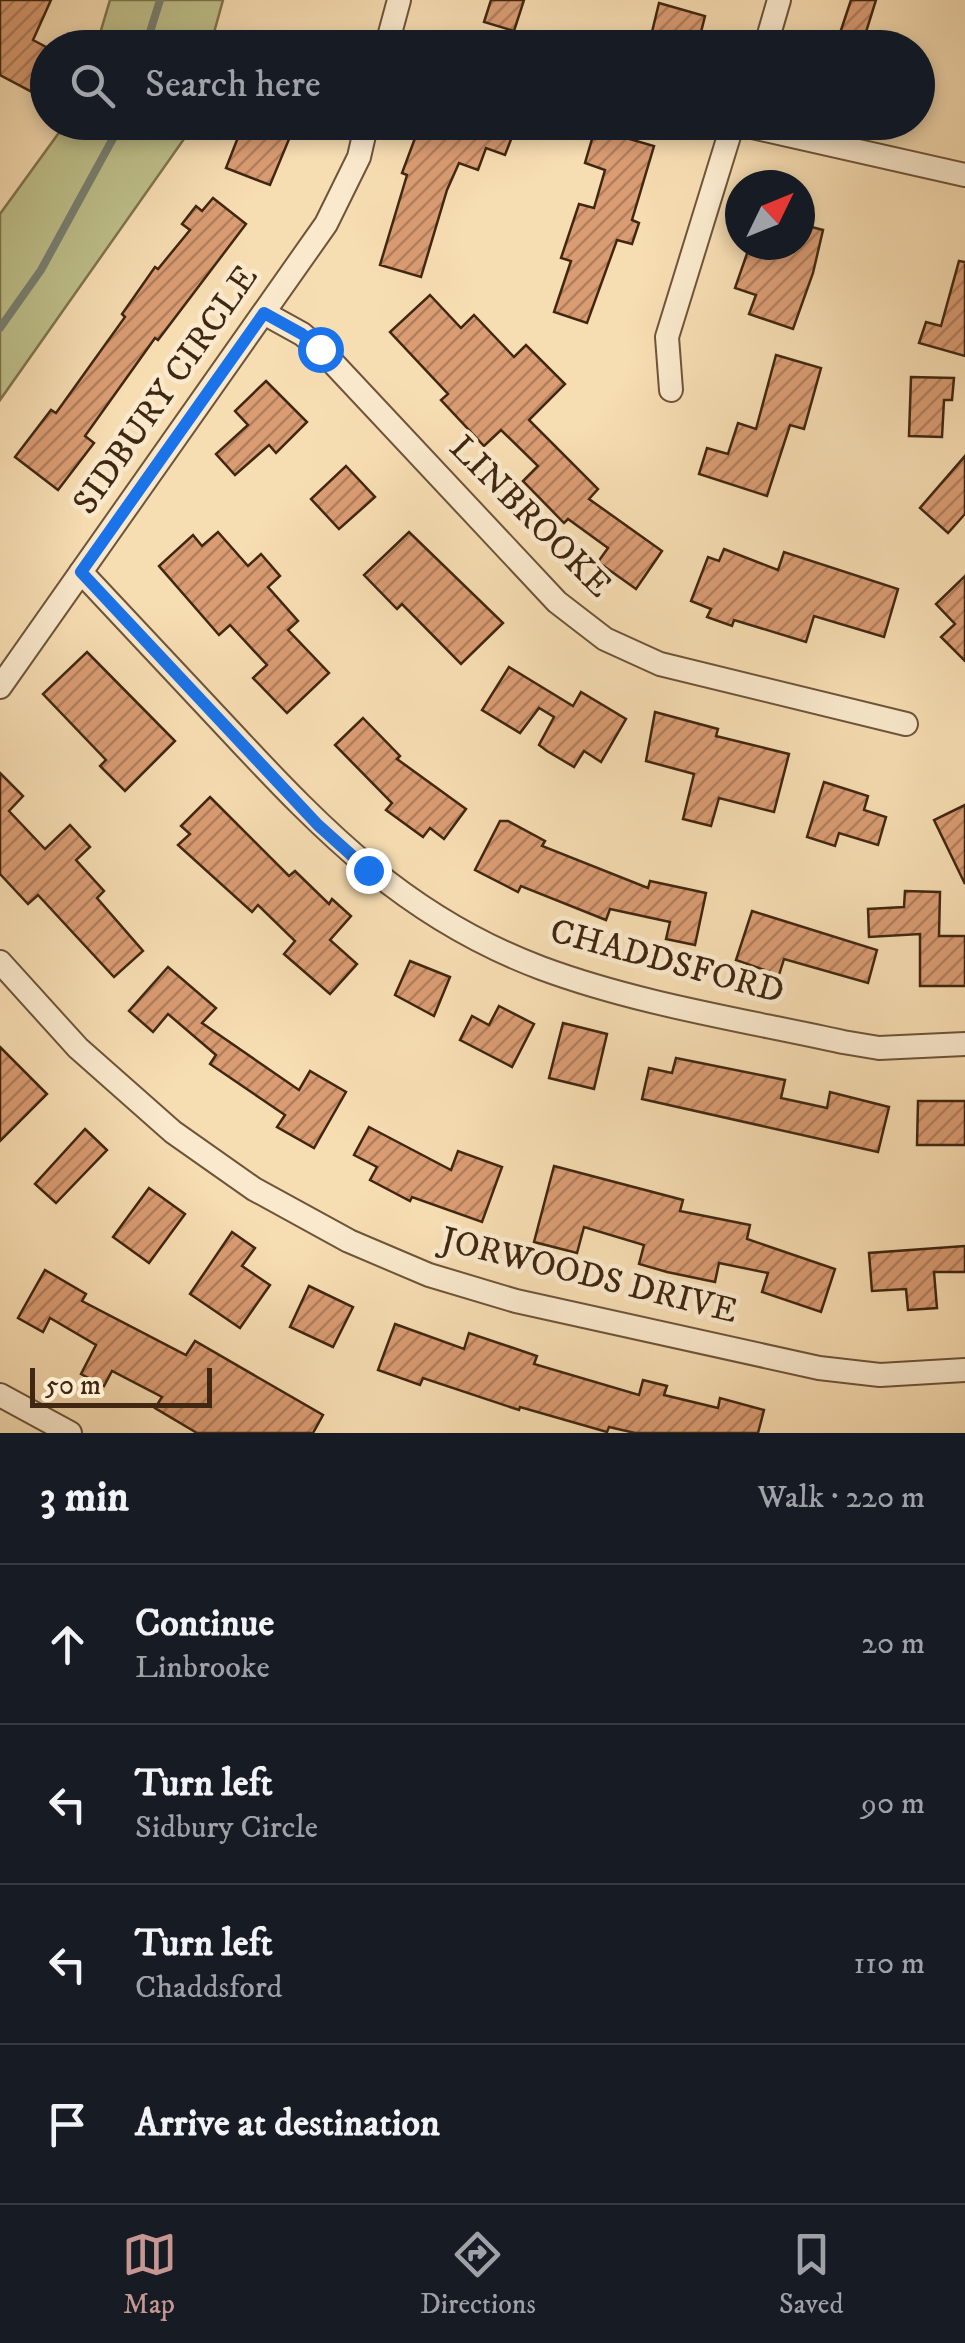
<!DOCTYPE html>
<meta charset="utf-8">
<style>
body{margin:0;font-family:"IM FELL DW Pica",serif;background:#20242c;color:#f1f3f6}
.compass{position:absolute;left:725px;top:170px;width:90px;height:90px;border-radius:50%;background:#171b24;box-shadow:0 5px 15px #0003;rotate:47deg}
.scale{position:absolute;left:30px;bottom:25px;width:182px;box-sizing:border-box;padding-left:10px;border:5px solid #402711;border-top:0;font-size:28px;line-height:35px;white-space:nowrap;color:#402711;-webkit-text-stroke:8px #fae9cd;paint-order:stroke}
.stop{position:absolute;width:30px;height:30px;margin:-22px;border:8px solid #1a73e8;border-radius:50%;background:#fff}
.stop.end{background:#1a73e8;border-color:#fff;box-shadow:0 2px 10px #0008}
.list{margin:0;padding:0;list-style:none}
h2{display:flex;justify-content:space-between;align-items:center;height:130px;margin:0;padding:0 40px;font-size:42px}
h2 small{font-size:32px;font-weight:400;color:#9ea1a6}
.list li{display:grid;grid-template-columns:65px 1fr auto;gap:30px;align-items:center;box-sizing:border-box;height:160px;padding:0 40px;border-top:2px solid #363941}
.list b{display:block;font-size:38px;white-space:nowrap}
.list p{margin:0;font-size:32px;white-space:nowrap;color:#9ea1a6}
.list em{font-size:32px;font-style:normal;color:#9ea1a6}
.icon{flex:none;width:55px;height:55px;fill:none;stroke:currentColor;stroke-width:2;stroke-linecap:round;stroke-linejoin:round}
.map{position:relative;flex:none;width:965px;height:1433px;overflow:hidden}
.search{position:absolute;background:#171b24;box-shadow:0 5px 15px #0003;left:30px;right:30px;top:30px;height:110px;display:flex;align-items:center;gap:25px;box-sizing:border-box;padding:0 35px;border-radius:55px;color:#9ea1a6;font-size:38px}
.sheet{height:770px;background:#171b24}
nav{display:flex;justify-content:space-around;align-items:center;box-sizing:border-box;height:140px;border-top:2px solid #363941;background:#171b24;font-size:28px;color:#9ea1a6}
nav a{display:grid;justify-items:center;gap:5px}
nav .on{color:#c59692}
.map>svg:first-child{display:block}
.grass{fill:#bec08b;stroke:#7f744e;stroke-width:2.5}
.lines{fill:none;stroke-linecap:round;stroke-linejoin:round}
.stream{stroke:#788072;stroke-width:8}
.building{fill:url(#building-hatch);stroke:#402711;stroke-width:2.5}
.street-casing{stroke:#6e5439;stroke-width:26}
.street{stroke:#fae9cd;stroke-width:22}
.route{stroke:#1a73e8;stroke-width:12}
.labels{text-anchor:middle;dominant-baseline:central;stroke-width:9;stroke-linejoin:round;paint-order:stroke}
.street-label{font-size:35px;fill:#402711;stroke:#fae9cd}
</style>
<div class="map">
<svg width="965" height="1433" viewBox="0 0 965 1433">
<defs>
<pattern id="building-hatch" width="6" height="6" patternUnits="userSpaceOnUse" patternTransform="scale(2.5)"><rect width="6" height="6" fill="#da9c73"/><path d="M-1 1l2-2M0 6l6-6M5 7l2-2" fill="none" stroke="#b27f5d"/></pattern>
</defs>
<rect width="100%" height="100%" fill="#f7ddb2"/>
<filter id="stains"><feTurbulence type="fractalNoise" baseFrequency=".002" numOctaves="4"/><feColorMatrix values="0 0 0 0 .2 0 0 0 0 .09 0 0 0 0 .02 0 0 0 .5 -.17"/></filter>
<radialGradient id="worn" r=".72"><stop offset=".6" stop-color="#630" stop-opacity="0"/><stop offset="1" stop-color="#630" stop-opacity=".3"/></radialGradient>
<!-- grass -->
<g class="grass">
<polygon points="110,0 223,0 210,47 96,47"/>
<polygon points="66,123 189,123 184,139 0,400 0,214"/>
</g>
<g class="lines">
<!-- stream -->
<g class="stream">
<polyline points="145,48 160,0"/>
<polyline points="0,328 41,270 122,122"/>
</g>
</g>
<!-- building -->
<g class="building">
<polygon points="0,0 51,0 33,40 48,48 48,67 34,93 0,75"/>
<polygon points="491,0 524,0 514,31 484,22"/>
<polygon points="851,0 876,0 861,48 835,48"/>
<polygon points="659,3 705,16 697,48 657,48 659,38 651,36"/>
<polygon points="244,122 269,122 292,132 270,185 226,168"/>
<polygon points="421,122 439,122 471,134 475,122 496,122 515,129 505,155 486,148 478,170 459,163 447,190 421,277 380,265 407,175 402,173"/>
<polygon points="595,129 654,146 632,220 639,223 632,244 617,240 587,323 554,312 571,261 561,258 579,204 594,208 605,170 585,163"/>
<polygon points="213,198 246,224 158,340 155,338 85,436 94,443 58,490 15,457 51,410 56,413 125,317 122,314 155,267 158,269 190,230 182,224 196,206 202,211"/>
<polygon points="800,224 823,230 813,273 793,329 749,314 756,295 735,288 750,245 800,245"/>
<polygon points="959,261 965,262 965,356 919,343 926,322 941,326"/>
<polygon points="430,295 461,328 474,315 514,357 526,345 565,384 529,420 598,489 589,499 662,551 636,589 598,562 608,548 568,519 564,523 523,481 538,466 501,430 484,446 441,400 448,394 390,332"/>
<polygon points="776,355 821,368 804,429 790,425 767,496 699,474 707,448 728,454 738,423 756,429"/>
<polygon points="911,377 954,378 952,400 944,400 942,437 909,436"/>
<polygon points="266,381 307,422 276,453 269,445 235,475 216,454 248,425 235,411"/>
<polygon points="965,456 965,514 948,533 920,508"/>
<polygon points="346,466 375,497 339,529 311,499"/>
<polygon points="218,532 248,566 261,554 280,576 268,587 298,621 288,630 329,673 287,713 253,678 267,665 230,625 219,635 159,566 193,535 202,546"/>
<polygon points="409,532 503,623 461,664 402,604 397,609 364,575"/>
<polygon points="724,549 778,570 784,552 898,589 884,637 814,616 806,642 734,620 732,626 707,617 711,609 691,601 708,557 719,561"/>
<polygon points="965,576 965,661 941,637 955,624 936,604"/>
<polygon points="87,652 175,741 125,791 100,766 106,760 43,694"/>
<polygon points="509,667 573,706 581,692 626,719 601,762 584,751 574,767 547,751 539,745 554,717 539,708 520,733 482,710"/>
<polygon points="655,712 718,729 716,736 789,754 774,812 719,798 711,826 683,819 694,774 646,761"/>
<polygon points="363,718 400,756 397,759 466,809 444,839 430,828 423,837 386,810 392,803 335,745"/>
<polygon points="0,773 23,796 9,811 45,849 70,825 90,847 76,860 104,891 97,898 143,951 114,977 38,895 28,904 0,874"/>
<polygon points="824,782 868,796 864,810 886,817 878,845 839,833 835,846 807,837"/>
<polygon points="210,797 289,876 295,871 329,904 332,899 351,916 330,940 357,964 330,994 284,954 295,941 258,905 252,912 178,845 190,834 181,826"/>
<polygon points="965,805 965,884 934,820"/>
<polygon points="500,821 508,821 545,841 542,846 648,888 650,881 706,893 695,945 666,939 670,922 610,909 606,920 521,886 518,892 475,870"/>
<polygon points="905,891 940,892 939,936 965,936 965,986 920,986 920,934 869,937 868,909 904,907"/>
<polygon points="752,911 877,950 868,983 784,959 779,975 736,960"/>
<polygon points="410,961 450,977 434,1016 395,995"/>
<polygon points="168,967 216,1008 202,1023 299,1090 310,1071 346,1092 314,1148 277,1127 285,1115 210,1064 216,1055 168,1014 153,1032 129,1011"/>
<polygon points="499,1006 534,1024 512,1067 460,1040 472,1016 489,1025"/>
<polygon points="563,1023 607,1034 594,1089 549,1078"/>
<polygon points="0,1047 47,1094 0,1141"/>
<polygon points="676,1058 785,1080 781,1098 827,1108 830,1092 889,1107 878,1152 642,1099 649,1068 672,1073"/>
<polygon points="918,1101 965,1101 965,1145 917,1145"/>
<polygon points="369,1127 451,1170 458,1151 502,1167 482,1222 412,1197 410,1201 370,1180 377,1167 354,1155"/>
<polygon points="85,1129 107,1150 56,1203 35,1184"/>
<polygon points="554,1166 683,1200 680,1211 750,1225 747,1239 835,1269 821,1312 762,1292 768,1273 719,1263 715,1282 667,1272 639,1264 644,1245 584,1227 577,1253 534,1242"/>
<polygon points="149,1188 185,1214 149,1263 113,1237"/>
<polygon points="232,1232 255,1248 242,1266 270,1285 240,1328 190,1294"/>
<polygon points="965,1246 965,1272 934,1272 937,1308 908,1310 906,1289 872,1291 869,1253"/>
<polygon points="45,1270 86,1294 82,1301 186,1355 195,1341 323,1415 313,1433 197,1433 155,1408 162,1397 112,1371 104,1386 81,1374 96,1345 50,1318 43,1332 18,1318"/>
<polygon points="309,1286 353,1307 333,1347 290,1327"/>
<polygon points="395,1324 464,1349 469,1333 537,1356 534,1364 639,1395 643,1380 667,1386 664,1395 718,1408 720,1398 764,1410 758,1433 635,1433 609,1427 607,1432 520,1407 519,1410 423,1378 420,1385 378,1370"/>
</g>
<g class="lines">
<!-- street casing -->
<g class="street-casing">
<g id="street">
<polyline points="386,48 399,0"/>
<polyline points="765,48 779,0"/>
<polyline points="730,122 965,175"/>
<polyline points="264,313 302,334 320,349 557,602 605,639 660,664 906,724"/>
<polyline points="671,390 667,337 733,123"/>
<path d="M81,572C131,625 181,679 231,732C326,834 408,918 541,968C638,1004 743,1020 843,1042L879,1048L965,1044"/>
<polyline points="0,687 326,224 359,157 367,122"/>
<polyline points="0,962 78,1048 173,1132 254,1189 349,1241 429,1275 516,1301 819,1368 880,1375 965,1370"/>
<polyline points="0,1395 70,1433"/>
</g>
</g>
<!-- street -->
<use href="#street" class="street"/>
</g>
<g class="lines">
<!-- route -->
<polyline class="route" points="320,349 302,334 264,313 81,572 318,825 368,870"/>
</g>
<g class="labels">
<!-- street labels -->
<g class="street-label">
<text transform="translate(166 390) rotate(-55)">SIDBURY CIRCLE</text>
<text transform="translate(530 517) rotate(45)">LINBROOKE</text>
<text transform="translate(667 962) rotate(15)">CHADDSFORD</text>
<text transform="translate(589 1276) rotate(14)">JORWOODS DRIVE</text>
</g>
</g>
<rect width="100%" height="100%" filter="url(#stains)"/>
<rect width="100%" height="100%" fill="url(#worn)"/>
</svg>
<svg class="compass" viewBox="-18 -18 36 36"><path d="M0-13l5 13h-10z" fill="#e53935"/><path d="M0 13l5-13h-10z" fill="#9ea1a6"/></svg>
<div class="scale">50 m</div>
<div class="stop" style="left:320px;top:349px"></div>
<div class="stop end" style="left:368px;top:870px"></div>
<div class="search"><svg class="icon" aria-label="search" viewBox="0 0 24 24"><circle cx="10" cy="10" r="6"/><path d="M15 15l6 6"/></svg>Search here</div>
</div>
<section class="sheet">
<h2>3 min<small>Walk · 220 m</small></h2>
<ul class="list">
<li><svg class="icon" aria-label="ahead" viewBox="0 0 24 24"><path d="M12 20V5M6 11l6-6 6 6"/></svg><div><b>Continue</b><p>Linbrooke</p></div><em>20 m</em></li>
<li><svg class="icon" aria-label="left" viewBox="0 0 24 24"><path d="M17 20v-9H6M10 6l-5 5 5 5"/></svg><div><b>Turn left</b><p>Sidbury Circle</p></div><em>90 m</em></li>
<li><svg class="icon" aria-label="left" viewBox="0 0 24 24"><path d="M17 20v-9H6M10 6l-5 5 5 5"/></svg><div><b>Turn left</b><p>Chaddsford</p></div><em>110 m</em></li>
<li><svg class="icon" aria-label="arrive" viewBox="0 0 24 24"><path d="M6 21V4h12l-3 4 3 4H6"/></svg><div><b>Arrive at destination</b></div></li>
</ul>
</section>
<nav>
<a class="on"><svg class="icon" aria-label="map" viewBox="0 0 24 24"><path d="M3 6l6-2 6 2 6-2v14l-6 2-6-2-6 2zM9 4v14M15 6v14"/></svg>Map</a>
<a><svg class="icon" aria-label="directions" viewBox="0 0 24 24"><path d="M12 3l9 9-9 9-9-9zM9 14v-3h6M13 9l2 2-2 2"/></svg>Directions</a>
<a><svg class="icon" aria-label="saved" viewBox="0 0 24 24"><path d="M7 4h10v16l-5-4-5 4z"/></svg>Saved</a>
</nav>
